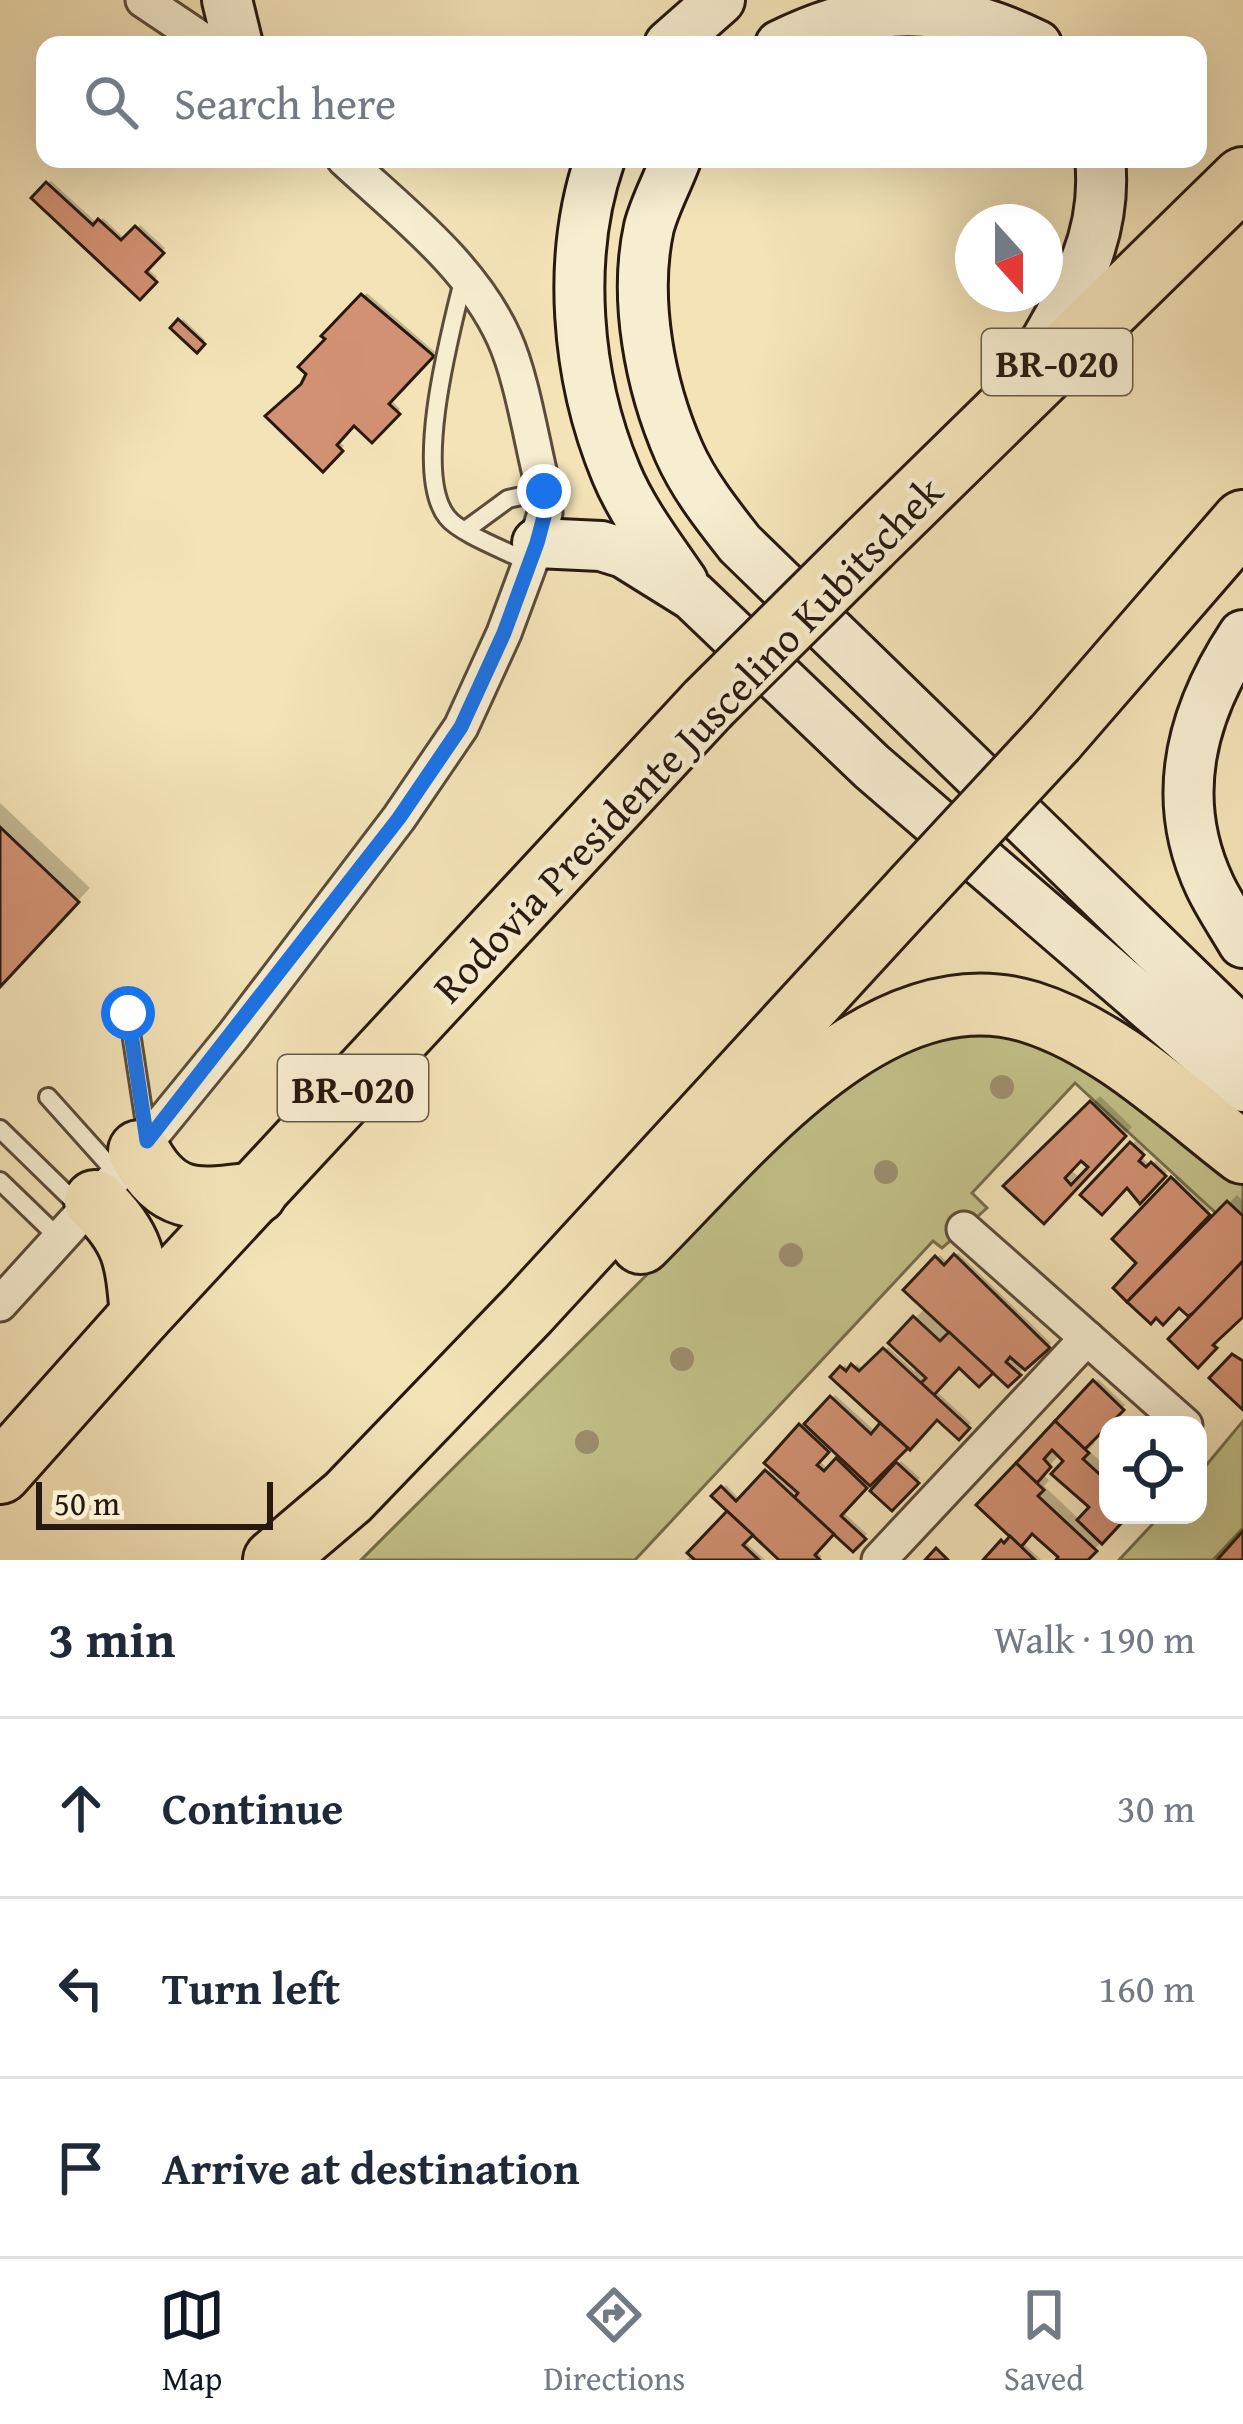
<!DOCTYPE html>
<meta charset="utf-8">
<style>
body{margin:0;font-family:"Gentium Book Plus",serif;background:#f2f2f3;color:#1f2937}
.controls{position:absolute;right:36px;bottom:36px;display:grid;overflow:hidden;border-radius:24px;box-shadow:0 12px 48px #0002}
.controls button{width:108px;height:108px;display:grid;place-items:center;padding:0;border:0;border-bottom:3px solid #e0e1e3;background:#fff;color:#1f2937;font:60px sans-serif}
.compass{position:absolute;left:955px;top:204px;width:108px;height:108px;border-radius:50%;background:#fff;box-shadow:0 12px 48px #0002;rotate:159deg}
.scale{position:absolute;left:36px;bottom:30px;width:237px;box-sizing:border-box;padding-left:12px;border:6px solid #281910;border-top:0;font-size:33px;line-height:42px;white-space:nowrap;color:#281910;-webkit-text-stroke:9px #f7edd0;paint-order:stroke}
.stop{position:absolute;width:36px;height:36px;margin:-27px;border:9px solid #1a73e8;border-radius:50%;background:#fff}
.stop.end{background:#1a73e8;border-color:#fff;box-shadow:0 3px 12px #0008}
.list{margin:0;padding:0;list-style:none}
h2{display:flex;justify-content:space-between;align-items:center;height:156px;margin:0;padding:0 48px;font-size:51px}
h2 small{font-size:39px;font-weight:400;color:#747a83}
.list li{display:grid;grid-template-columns:78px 1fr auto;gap:36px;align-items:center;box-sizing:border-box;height:180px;padding:0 48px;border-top:3px solid #e0e1e3}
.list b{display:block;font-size:45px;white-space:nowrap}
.list em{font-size:39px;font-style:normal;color:#747a83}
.icon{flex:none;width:66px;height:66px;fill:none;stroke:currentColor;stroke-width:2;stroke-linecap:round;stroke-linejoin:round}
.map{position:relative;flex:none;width:1243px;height:1560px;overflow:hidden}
.search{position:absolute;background:#fff;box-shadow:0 12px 48px #0002;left:36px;right:36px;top:36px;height:132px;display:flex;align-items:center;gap:30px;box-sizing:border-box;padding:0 42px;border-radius:24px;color:#747a83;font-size:45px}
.sheet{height:696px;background:#fff}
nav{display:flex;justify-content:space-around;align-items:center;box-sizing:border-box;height:168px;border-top:3px solid #e0e1e3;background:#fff;font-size:33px;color:#747a83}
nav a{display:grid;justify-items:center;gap:6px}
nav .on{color:#111827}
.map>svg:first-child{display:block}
.green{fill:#c3c189;stroke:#766d4c;stroke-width:3}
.shadow{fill:#0003;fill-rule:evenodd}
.building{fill:#d29173;stroke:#281910;stroke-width:3;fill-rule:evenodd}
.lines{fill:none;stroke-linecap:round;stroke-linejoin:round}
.lane-casing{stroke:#5b4c3a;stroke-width:22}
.street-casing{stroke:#5b4c3a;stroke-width:39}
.secondary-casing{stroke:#281910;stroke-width:54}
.highway-casing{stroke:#281910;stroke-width:66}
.lane{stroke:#f7edd0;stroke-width:16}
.street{stroke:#f7edd0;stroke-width:33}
.secondary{stroke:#f7edd0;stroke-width:48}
.highway{stroke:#f3e3b7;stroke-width:60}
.highway-bridge-casing{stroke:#281910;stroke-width:66;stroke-linecap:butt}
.highway-bridge{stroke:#f3e3b7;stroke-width:60}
.tree{fill:#9d8f6f}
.route{stroke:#1a73e8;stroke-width:15}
.labels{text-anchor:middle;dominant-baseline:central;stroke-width:9;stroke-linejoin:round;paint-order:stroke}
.shield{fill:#f7edd0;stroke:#66594a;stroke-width:3}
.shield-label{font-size:39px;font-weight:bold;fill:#281910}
.street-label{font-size:42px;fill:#281910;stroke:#f7edd0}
</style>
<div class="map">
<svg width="1243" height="1560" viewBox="0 0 1243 1560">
<rect width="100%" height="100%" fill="#f3e3b7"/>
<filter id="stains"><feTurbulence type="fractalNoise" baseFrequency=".00167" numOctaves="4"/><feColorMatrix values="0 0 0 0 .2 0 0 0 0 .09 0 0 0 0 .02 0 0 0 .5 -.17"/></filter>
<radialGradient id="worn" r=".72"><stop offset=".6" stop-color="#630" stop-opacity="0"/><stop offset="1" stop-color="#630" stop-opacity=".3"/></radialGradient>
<!-- green -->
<g class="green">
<polygon points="913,1032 1047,1034 1243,1172 1243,1238 1075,1083 972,1193 987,1208 942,1248 933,1241 635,1560 361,1560 852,1070"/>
<polygon points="1243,1421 1243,1528 1213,1560 1119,1560 1161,1515 1198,1515 1198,1475"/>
</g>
<!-- shadow -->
<g class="shadow">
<polygon points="51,181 98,224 103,218 126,240 140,225 165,248 147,268 157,277 140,296 36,197"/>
<polygon points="367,293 435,352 390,399 400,409 374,436 354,422 337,440 344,446 323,467 305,384 329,339 325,336"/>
<polygon points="183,319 205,340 197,349 174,328"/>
<polygon points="0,803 90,888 0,983"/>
<path d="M1100,1096L1132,1127L1044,1220L1007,1186ZM1082,1157L1092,1167L1081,1179L1070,1169Z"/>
<polygon points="1135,1141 1145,1150 1140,1156 1151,1166 1156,1161 1167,1172 1141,1200 1127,1184 1084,1195"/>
<polygon points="1176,1177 1210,1210 1127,1298 1141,1263 1116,1239"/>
<polygon points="1237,1195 1243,1201 1243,1312 1214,1340 1218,1343 1198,1364 1207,1304 1132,1302"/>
<path d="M958,1253L1051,1343L1008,1383L993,1369L959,1364L935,1390L971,1423L959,1436L937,1416L869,1481L842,1511L867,1534L853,1548L834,1530L815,1550L822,1556L818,1560H783L753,1531L744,1541L765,1560H687L731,1511L715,1496L726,1485L741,1501L773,1466L801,1427L835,1395L876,1432L884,1422L835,1376L845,1365L851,1370L857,1364L864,1370L888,1347L914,1371L918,1366L892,1343L926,1307L907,1289L940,1255L949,1264ZM831,1446L842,1456L829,1470L818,1460Z"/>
<path d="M1098,1379L1125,1405L1091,1440L1095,1443L1088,1450L1108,1468V1515H1126L1085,1560H1060L1062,1557L1033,1530L1021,1541L1041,1560H987L1014,1536L981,1505ZM1060,1454L1093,1507L1081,1521L1044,1486L1049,1480L1042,1474Z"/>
<polygon points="901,1461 920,1478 892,1507 875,1491"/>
</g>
<!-- building -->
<g class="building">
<polygon points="46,182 93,225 98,219 121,240 135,226 164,253 146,272 157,282 140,300 31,198"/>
<polygon points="361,294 434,356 389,404 400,414 372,443 354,426 337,445 343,451 323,472 265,416 301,384 306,374 298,367 325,339 321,336"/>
<polygon points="178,319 205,344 197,353 170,328"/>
<polygon points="0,827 79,902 0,987"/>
<path d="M1090,1101L1126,1136L1044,1224L1003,1186ZM1081,1161L1088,1167L1071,1185L1065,1178Z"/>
<polygon points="1130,1142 1144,1155 1139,1161 1146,1167 1151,1162 1166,1176 1140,1204 1127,1188 1102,1215 1080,1195"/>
<polygon points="1171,1177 1210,1215 1127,1302 1113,1288 1136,1263 1112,1239"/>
<polygon points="1227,1201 1243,1216 1243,1261 1195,1312 1188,1316 1179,1308 1163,1325 1156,1318 1151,1324 1127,1302"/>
<polygon points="954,1254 1050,1348 1025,1370 1010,1357 1006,1362 1021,1375 1008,1387 903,1290 935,1256 944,1265"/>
<polygon points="1243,1261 1243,1317 1213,1345 1217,1348 1198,1368 1168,1339"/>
<polygon points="913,1316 940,1341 949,1332 993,1373 979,1387 959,1368 934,1395 921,1383 926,1378 888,1343"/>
<polygon points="883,1348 970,1428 959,1440 937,1420 910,1450 830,1377 840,1366 846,1371 851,1364 859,1371"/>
<polygon points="1232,1354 1243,1361 1243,1410 1209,1378"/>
<polygon points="1093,1380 1124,1410 1085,1449 1055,1421"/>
<polygon points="830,1396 871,1434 880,1423 908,1448 870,1486 804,1424"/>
<polygon points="1055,1421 1089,1453 1083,1459 1108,1482 1108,1515 1129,1515 1102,1544 1077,1520 1089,1507 1051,1474 1063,1461 1052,1450 1044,1459 1051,1467 1037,1483 1016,1463"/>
<polygon points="799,1424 829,1452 817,1465 824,1471 836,1458 867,1488 841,1516 866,1539 853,1552 794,1498 798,1493 764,1463"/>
<polygon points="896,1462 919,1483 892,1511 870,1491"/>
<polygon points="1016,1463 1044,1490 1038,1496 1097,1551 1088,1560 1056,1560 1058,1557 1032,1534 1021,1547 976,1505"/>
<polygon points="765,1470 834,1534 815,1555 820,1560 779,1560 711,1496 721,1486 736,1501"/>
<polygon points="727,1511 753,1535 743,1545 759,1560 695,1560 687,1553"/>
<polygon points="1243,1531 1243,1560 1217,1560"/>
<polygon points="1010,1536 1035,1560 983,1560 1001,1540 1004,1543"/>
<polygon points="936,1548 948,1560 925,1560"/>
</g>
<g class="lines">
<!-- lane casing -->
<g class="lane-casing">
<g id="lane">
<path d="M464,277C451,330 412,473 447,517C460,534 510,552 530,563"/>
<polyline points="467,529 508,499 544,491"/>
<polyline points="128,1013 147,1137"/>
<polyline points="48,1097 118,1175"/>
<polyline points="0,1129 80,1207"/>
<polyline points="0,1181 60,1239"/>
</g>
</g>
<!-- street casing -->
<g class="street-casing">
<g id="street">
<polyline points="143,0 210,45"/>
<polyline points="964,1229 1185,1425"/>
<path d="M0,1304L139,1151L233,1036L399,818L461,727L504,633L530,563L545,513L544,491C532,446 523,380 504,338C471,265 401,212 344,159"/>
<polyline points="879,1560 1087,1338"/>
</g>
</g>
<!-- secondary casing -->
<g class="secondary-casing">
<g id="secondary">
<polyline points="227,0 238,45"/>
<polyline points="669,45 720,0"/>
<path d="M780,45C871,0 946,0 1037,45"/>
<path d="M600,159C566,257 576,377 616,473C632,512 660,548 683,582"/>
<path d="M676,159C668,181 655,204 649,227C633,299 650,386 679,452C694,486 718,516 740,544L1243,1033"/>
<path d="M1028,371C1067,303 1109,241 1100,159"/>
<polyline points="537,543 601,546 624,553 693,596 872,767 1243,1087"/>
<path d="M1243,635C1192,712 1168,797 1210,886C1219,905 1232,924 1243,943"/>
</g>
</g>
<!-- highway casing -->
<g class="highway-casing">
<g id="highway">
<polyline points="869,544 1243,178"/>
<polyline points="1055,738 1243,521"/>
<path d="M139,1151C169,1208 201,1199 256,1193"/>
<path d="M95,1201C135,1239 136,1261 141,1315"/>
<path d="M641,1243C737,1148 878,965 1030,1012C1110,1037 1178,1103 1243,1153"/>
<polyline points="0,1473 141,1315 708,704"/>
<polyline points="274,1560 348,1497 528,1310 914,890"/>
</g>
</g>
<!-- lane -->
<use href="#lane" class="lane"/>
<!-- street -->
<use href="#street" class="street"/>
<!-- secondary -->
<use href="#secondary" class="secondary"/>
<!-- highway -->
<use href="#highway" class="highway"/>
<!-- highway-bridge casing -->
<g class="highway-bridge-casing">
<g id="highway-bridge">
<polyline points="708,704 869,544"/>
<polyline points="914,890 1055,738"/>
</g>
</g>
<!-- highway-bridge -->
<use href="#highway-bridge" class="highway-bridge"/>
</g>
<!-- trees -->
<g class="tree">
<circle cx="1002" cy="1087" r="12"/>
<circle cx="886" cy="1172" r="12"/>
<circle cx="791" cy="1255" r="12"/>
<circle cx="682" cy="1359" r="12"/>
<circle cx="587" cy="1442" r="12"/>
</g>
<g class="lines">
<!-- route -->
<polyline class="route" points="128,1013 147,1141 399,818 461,727 504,633 537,543 545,513 544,491"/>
</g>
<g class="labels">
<!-- shield labels -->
<g class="shield">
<rect x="982" y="329" width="150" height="66" rx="9"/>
<rect x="278" y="1055" width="150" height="66" rx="9"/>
</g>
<g class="shield-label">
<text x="1057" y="362">BR-020</text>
<text x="353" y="1088">BR-020</text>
</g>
<!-- street labels -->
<g class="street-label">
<text transform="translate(687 739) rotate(-46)">Rodovia Presidente Juscelino Kubitschek</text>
</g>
</g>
<rect width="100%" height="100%" filter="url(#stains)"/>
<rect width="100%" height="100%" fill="url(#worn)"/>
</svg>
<div class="controls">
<button><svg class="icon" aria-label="locate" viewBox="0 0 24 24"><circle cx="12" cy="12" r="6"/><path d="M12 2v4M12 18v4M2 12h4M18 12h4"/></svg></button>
</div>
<svg class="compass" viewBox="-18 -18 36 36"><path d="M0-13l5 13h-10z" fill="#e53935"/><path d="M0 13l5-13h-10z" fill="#747a83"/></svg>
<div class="scale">50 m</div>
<div class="stop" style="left:128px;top:1013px"></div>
<div class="stop end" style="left:544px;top:491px"></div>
<div class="search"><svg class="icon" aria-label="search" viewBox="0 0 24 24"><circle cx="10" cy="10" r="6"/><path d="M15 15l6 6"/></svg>Search here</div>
</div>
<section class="sheet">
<h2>3 min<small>Walk · 190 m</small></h2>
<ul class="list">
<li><svg class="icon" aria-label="ahead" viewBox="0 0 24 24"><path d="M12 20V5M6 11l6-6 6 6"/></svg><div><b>Continue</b></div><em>30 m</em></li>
<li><svg class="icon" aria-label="left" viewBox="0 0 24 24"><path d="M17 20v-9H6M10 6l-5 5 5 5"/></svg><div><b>Turn left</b></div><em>160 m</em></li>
<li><svg class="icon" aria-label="arrive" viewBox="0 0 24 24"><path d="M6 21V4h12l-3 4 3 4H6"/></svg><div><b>Arrive at destination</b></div></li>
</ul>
</section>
<nav>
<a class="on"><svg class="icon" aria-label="map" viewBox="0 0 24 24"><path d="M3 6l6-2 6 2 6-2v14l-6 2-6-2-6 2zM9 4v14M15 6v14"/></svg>Map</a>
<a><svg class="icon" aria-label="directions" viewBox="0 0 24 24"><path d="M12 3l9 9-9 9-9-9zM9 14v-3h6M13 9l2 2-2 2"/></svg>Directions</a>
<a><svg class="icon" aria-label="saved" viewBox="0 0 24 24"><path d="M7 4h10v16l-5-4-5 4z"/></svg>Saved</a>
</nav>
